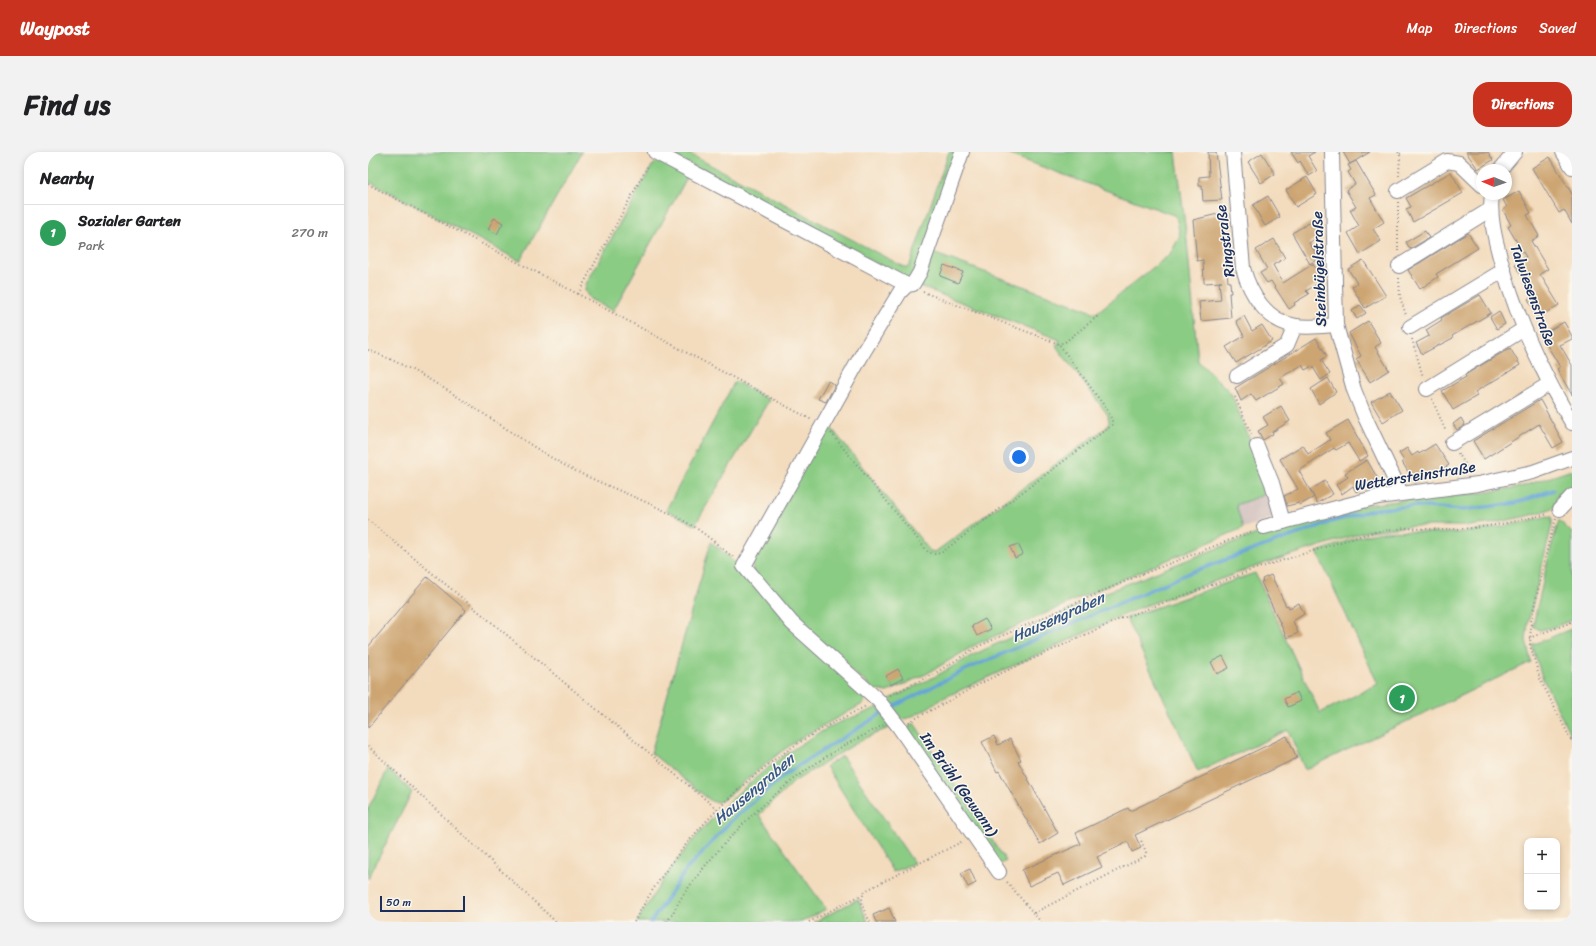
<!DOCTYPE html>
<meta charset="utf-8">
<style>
body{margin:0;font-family:Sriracha,sans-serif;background:#f2f2f2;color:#202124}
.controls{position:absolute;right:12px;bottom:12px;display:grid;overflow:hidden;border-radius:8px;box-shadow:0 2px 6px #0003}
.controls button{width:36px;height:36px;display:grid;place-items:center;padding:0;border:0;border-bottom:1px solid #e0e0e0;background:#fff;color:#202124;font:20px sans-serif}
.compass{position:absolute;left:1108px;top:12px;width:36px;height:36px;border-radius:50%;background:#fff;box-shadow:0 2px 6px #0003;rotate:272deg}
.scale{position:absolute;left:12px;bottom:10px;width:85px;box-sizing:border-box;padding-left:4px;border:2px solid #1b2f5e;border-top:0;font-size:11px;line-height:14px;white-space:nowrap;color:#1b2f5e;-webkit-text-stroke:3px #fbf7ec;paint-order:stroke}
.you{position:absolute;left:651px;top:305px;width:14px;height:14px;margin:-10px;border:3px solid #fff;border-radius:50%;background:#1a73e8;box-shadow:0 0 0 6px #1a73e833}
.badge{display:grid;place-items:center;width:26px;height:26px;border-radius:50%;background:#c8321e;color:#fff;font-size:13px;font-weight:700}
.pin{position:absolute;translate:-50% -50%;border:2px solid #fff;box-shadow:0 1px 4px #0006}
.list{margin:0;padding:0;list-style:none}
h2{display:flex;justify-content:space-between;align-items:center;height:52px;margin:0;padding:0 16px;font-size:17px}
h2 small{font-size:13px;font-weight:400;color:#757577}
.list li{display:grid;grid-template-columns:26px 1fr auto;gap:12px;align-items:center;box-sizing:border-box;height:56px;padding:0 16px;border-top:1px solid #e0e0e0}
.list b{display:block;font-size:15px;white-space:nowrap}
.list p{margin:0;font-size:13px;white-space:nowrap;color:#757577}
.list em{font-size:13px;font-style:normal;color:#757577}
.map{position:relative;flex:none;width:1204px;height:770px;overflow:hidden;border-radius:16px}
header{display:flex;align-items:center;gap:24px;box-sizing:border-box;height:56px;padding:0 20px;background:#c8321e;color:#fff}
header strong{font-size:19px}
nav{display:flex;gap:22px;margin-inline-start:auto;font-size:14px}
.intro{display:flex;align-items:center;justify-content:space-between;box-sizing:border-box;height:96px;padding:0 24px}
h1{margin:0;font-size:28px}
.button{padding:10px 18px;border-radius:16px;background:#c8321e;color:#fff;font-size:14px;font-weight:700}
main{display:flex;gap:24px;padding:0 24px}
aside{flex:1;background:#fff;border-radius:16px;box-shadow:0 2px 6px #0003}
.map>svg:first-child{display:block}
.industrial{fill:#d1bfbd}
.green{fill:#8bcc84;stroke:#537e71}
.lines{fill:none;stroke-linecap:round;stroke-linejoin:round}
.stream{stroke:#65a4d7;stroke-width:3.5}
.building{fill:#cda572}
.minor-casing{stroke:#87868e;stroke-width:16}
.path{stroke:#87868e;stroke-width:2;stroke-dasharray:1 3;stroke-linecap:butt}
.minor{stroke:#fff;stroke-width:14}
.labels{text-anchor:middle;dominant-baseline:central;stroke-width:3;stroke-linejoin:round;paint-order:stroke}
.street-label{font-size:15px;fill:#1b2f5e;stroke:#fbf7ec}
.water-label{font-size:16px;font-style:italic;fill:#355888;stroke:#fbf7ec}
</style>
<header>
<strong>Waypost</strong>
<nav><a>Map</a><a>Directions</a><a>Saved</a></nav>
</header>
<div class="intro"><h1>Find us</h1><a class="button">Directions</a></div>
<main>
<aside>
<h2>Nearby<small></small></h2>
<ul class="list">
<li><span class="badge" style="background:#2e9e5b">1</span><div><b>Sozialer Garten</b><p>Park</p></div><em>270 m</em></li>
</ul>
</aside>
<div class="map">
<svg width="1204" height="770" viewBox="0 0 1204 770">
<rect width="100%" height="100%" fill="#fbf7ec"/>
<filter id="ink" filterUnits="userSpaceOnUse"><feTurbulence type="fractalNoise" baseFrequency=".025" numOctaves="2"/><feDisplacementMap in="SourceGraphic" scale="8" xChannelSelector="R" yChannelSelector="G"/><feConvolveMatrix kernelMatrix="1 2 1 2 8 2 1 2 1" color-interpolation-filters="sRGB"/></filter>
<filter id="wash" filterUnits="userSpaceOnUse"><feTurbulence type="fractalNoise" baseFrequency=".012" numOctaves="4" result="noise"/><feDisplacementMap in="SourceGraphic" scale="16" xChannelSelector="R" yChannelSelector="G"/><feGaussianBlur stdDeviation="0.9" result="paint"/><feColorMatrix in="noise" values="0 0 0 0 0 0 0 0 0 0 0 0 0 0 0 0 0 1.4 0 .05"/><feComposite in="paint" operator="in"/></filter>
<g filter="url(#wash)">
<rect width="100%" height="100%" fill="#f3dcbe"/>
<!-- industrial -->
<polygon class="industrial" points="903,340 910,364 875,376 867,353"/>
<!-- green -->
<g class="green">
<polygon points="0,0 214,0 152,109 0,29"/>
<polygon points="299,0 318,0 536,115 541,115 581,0 591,0 550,118 539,128"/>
<polygon points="634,0 808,0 819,89 830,209 863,241 903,340 868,353 875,376 743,432 609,492 560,521 524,538 519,540 507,538 433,477 385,420 384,411 460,272 562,399 567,400 739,275 741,271 740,263 688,194 692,188 548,133 562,100 728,161 802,102 812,84 808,64"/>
<polygon points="293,7 321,22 245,159 222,147 217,139 218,132 284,14"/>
<polygon points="367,229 401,248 327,373 298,358"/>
<path d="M1204,318V338L1194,344L1193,347L1185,356L1164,363L1122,372L1100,374H1044L1000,379L901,410L771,456L573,547C561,555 546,566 531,568L517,552L524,546L568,524L603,504L739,440L834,402L919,371L984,355L1058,345L1113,341L1152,335Z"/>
<path d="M1180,364L1184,365V373L1160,471L1158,488L1163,510L937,618L920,578L830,620L758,466L887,421L952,561L1010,532L949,400C967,394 986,385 1004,382C1030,376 1058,382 1084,381C1117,379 1149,372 1180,364Z"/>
<polygon points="1191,368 1204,381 1204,468 1186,475 1172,478 1165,474 1181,403"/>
<path d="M343,390L360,404L497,546L496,550L493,553L436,584L414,599L372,633L358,646C352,650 349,651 343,649L283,601Z"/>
<polygon points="1203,477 1204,584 1203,584 1174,525 1164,493"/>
<path d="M510,555L525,574L495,587L427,629L391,663L458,757L434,770H269C280,751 292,732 305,714C344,660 401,608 460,576C476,567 494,563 510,555Z"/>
<polygon points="546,571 638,709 631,713 540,582 541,574"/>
<polygon points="474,604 546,711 525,720 458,614"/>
<polygon points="20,617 44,640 0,727 0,657"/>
<polygon points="490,747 500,770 446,770"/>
</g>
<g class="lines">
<!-- stream -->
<g class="stream">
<polyline points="521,557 597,518 821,421 963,370 1008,357 1046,354 1094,358 1148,351 1185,338"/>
<polyline points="283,770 318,718 364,668 419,621 516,560"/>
</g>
</g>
<g id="blocks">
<!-- building -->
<g class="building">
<polygon points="840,0 848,0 854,48 835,49 834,34 831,34 831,25 841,24"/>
<polygon points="923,0 947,0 940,4 949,19 941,24 932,9 930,11"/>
<polygon points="975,0 1002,0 982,12 988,9 1008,43 1002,46 1016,70 1005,77 1013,89 992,102 980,81 991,74 982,58 988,55 978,38 987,32 980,20 983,18 980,13 982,12"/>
<polygon points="1098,0 1120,0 1125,8 1110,17"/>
<polygon points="894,1 907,22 893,31 880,10"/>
<polygon points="1182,5 1204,42 1204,72 1196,58 1191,61 1164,16"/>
<polygon points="1083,20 1095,41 1045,70 1038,57 1043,55 1038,46"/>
<polygon points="939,25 949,42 928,55 918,38"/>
<polygon points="1151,39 1163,61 1159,63 1171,84 1163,89 1180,117 1172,122 1191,153 1171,165 1160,147 1166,143 1147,112 1158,105 1140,75 1143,73 1135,58 1139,55 1135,48"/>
<polygon points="900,44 912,65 897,74 885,53"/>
<polygon points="854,61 860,130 862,130 863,141 861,141 863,166 833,169 831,150 853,148 851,130 854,130 836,131 835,108 829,109 825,68"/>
<polygon points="126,66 135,71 129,82 120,77"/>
<polygon points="943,70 951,84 941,91 951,106 942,112 924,81"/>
<polygon points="1057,79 1061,86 1042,97 1038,90"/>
<polygon points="1100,81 1110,96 1068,122 1070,125 1052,137 1040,118"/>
<polygon points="906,87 917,106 905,113 915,131 945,112 955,128 938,139 941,142 926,151 927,153 921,157 903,129 899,131 892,121 899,117 888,98"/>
<polygon points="995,108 1018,144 997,156 984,135 989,131 980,117"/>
<polygon points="576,113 595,120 590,131 572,124"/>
<polygon points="1112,143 1123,161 1084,184 1085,186 1054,202 1048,191 1061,184 1058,178 1074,168 1073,166"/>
<polygon points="992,153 998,161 989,167 984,159"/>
<polygon points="1131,159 1137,172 1129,177 1122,165"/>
<polygon points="876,164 884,179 894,173 904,189 868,211 858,195 876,184 868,169"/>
<polygon points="1000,169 1013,191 1007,195 1021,218 1002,230 988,207 993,204 981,181"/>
<polygon points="1196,170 1204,184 1204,187 1192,193 1204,213 1204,243 1189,217 1192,215 1173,183"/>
<polygon points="948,186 959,204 953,208 962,222 953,228 944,214 937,218 934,213 912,226 916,232 888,249 883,242 873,249 867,236"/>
<polygon points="1142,196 1152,213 1107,240 1109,244 1085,258 1074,239 1098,225 1097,223"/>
<polygon points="960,226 968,240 951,252 943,237"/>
<polygon points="460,229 467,233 458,250 450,247"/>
<polygon points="1022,239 1034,258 1015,270 1003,250"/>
<polygon points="1172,248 1195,290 1185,296 1171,272 1116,307 1105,289"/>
<polygon points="913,254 922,269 904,280 905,282 895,288 890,279 900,273 895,265"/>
<polygon points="1093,266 1097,273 1089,278 1085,272"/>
<polygon points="980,268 1000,304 991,309 980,291 968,298 966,296 931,319 946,345 932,353 931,351 919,354 916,344 930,337 912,307 935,293 940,302 962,288 958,281"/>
<polygon points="1067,292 1081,313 1065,323 1063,320 1047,331 1034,310 1036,309 1031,301 1039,296 1044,304 1050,300 1051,302"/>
<polygon points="999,308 1010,327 988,340 985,334 974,342 968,333 980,325 977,321"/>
<polygon points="957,329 965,342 949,351 942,338"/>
<polygon points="650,392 655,402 647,406 642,395"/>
<polygon points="903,423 918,454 920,453 921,456 931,451 936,462 925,469 930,481 919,486 893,430 895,430 894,427"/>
<polygon points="59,425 98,458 0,576 0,495"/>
<polygon points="617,467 623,477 609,484 604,474"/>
<polygon points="855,504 861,516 849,522 843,510"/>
<polygon points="530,517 535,526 523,533 518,524"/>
<polygon points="929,540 933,549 920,555 916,547"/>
<polygon points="626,584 630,593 642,587 653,608 650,609 690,681 672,692 631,619 629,620 614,590"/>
<polygon points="919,584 929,606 767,683 773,696 764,700 760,690 729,705 734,715 696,733 690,721 661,734 654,718 713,692 708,681 760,656 762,659"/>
<polygon points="602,717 608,731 600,735 593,721"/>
<polygon points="521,756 527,770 508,770 505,763"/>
</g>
</g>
</g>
<g filter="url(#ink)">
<use href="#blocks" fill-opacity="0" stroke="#87868e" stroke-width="1"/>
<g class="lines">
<!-- minor casing -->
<g class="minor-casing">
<g id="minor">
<polyline points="287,0 539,133"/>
<polyline points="594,0 552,120 545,132 539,133 532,140 496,199 376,414 424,471 510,548 531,575 631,720"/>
<path d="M865,0L875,116C882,142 899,170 928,174C941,176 955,174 968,173"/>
<polyline points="964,0 968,173 986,238 997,265 1033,341"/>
<polyline points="1195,0 1204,15"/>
<polyline points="1132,18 1147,0"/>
<polyline points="1030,39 1079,9 1091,11 1114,33"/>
<path d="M1124,42C1121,64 1127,87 1133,109C1149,167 1173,219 1204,271"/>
<polyline points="1031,114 1123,57"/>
<polyline points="1042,175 1136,118"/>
<polyline points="869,224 919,193 927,174"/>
<polyline points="1059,237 1156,177"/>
<polyline points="1084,291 1181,232"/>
<polyline points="889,294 904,331 915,370"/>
<polyline points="1192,357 1204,344"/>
<polyline points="896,375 1010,345 1110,332 1165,320 1204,306"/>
</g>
</g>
<!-- path -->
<g class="path">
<polyline points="1030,0 1032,2 1031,24"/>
<polyline points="1032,2 1035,0"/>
<polyline points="0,32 210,142 444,268"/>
<polyline points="1030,50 1030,100"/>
<polyline points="1031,126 1032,145 1038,163"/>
<polyline points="555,140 691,192 697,190 730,164"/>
<polyline points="210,142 281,12"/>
<polyline points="1044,187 1055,225"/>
<path d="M0,198C70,224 131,276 196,313C237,335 283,349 323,373C338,382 352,395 366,406"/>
<polyline points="867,245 884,284"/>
<polyline points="1064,247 1078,280"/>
<polyline points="463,281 560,400 567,402 573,401 744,273 744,268 740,259 691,192"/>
<polyline points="1090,301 1103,321"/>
<polyline points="1188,367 1181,389 1163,469 1162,493 1172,527 1204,590"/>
<polyline points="0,368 349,657"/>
<polyline points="1161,486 1204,470"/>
<polyline points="522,543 566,522 609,495 767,425 885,379"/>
<polyline points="541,570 623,526 752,467 887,417 1005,380 1038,376 1076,378 1106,376 1134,372 1180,362"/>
<polyline points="0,594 188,770"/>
<polyline points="639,730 673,770"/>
<polyline points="666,761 777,704 778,700 772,686"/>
<path d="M266,770C305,696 374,623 447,581C463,571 481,563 498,554"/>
<path d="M299,770C306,760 311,748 318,739C357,685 406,638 462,602C479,591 498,583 515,573"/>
<polyline points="441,770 487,746 494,743"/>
<path d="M502,770C497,760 490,750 497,739L595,689"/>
</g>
<!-- minor -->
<use href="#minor" class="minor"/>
</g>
</g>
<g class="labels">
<!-- street labels -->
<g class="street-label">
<text transform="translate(857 89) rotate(-97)">Ringstraße</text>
<text transform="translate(951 117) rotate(-92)">Steinbügelstraße</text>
<text transform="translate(1165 143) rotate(70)">Talwiesenstraße</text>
<text transform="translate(1047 324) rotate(-9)">Wettersteinstraße</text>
<text transform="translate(591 632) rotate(55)">Im Brühl (Gewann)</text>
</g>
<!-- water labels -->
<g class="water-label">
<text transform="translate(690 465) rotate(-24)">Hausengraben</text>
<text transform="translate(386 637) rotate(-40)">Hausengraben</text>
</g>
</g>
</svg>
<div class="controls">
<button>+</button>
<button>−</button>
</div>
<svg class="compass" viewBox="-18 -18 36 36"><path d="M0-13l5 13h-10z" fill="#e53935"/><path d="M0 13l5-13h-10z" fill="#757577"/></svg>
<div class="scale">50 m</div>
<div class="you"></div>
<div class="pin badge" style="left:1034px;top:546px;background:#2e9e5b">1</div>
</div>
</main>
